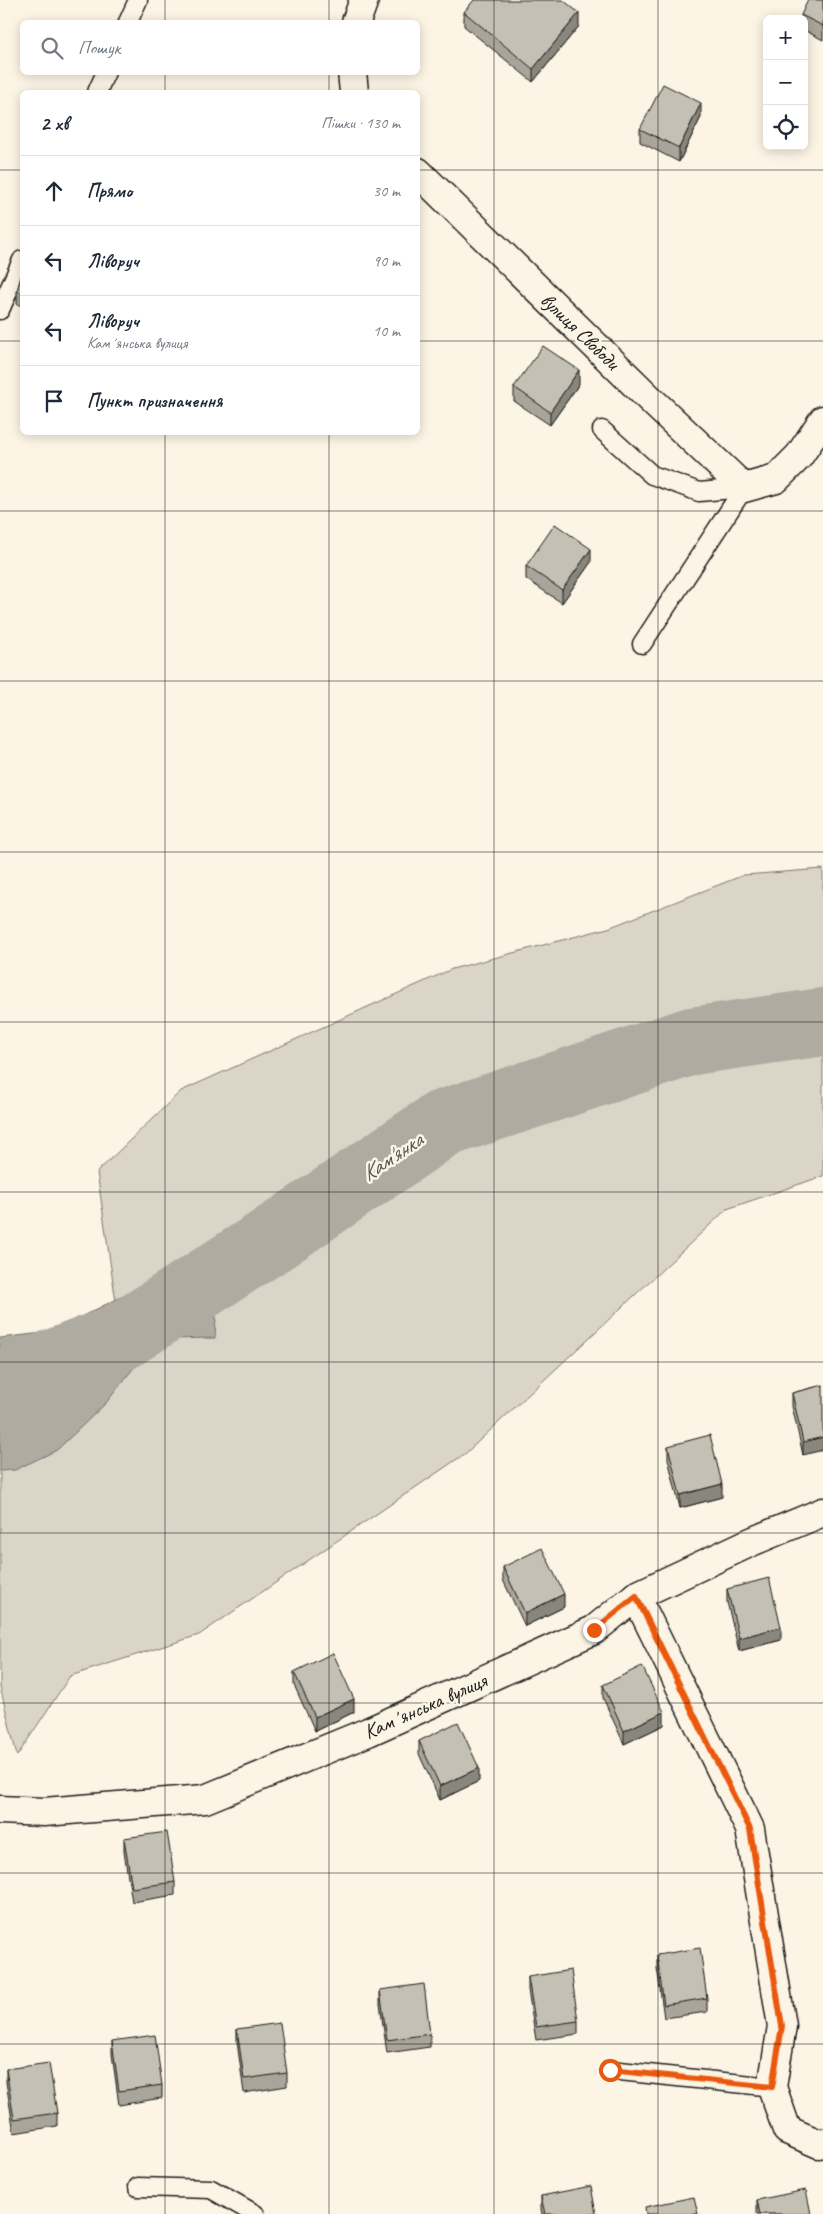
<!DOCTYPE html>
<html lang="uk">
<meta charset="utf-8">
<style>
body{margin:0;font-family:Caveat,sans-serif;background:#f6f6f7;color:#1f2937}
.controls{position:absolute;right:15px;top:15px;display:grid;overflow:hidden;border-radius:8px;box-shadow:0 2px 12px #0003}
.controls button{width:45px;height:45px;display:grid;place-items:center;padding:0;border:0;border-bottom:1px solid #e0e1e3;background:#fff;color:#1f2937;font:25px sans-serif}
.stop{position:absolute;width:15px;height:15px;margin:-11px;border:4px solid #ea580c;border-radius:50%;background:#fff}
.stop.end{background:#ea580c;border-color:#fff;box-shadow:0 1px 5px #0008}
.list{margin:0;padding:0;list-style:none}
h2{display:flex;justify-content:space-between;align-items:center;height:65px;margin:0;padding:0 20px;font-size:21px}
h2 small{font-size:16px;font-weight:400;color:#747a83}
.list li{display:grid;grid-template-columns:32px 1fr auto;gap:15px;align-items:center;box-sizing:border-box;height:70px;padding:0 20px;border-top:1px solid #e0e1e3}
.list b{display:block;font-size:19px;white-space:nowrap}
.list p{margin:0;font-size:16px;white-space:nowrap;color:#747a83}
.list em{font-size:16px;font-style:normal;color:#747a83}
.icon{flex:none;width:28px;height:28px;fill:none;stroke:currentColor;stroke-width:2;stroke-linecap:round;stroke-linejoin:round}
.map{position:relative;flex:none;width:823px;height:2214px;overflow:hidden}
.search{position:absolute;background:#fff;box-shadow:0 2px 12px #0003;left:20px;top:20px;width:400px;height:55px;display:flex;align-items:center;gap:12px;box-sizing:border-box;padding:0 18px;border-radius:8px;color:#747a83;font-size:19px}
.panel{position:absolute;background:#fff;box-shadow:0 2px 12px #0003;left:20px;top:90px;width:400px;height:345px;border-radius:8px}
.map>svg:first-child{display:block}
.green{fill:#dbd5c8;stroke:#7c7872}
.water{fill:#b0aba1;stroke:#75726c}
.lines{fill:none;stroke-linecap:round;stroke-linejoin:round}
.river{stroke:#b0aba1;stroke-width:68}
.service-casing{stroke:#1c1c1c;stroke-width:21}
.minor-casing{stroke:#1c1c1c;stroke-width:31}
.service{stroke:#fcf5e5;stroke-width:18}
.minor{stroke:#fcf5e5;stroke-width:28}
.wall{fill:#a9a59a;stroke:#1c1c1c}
.shaded-wall{fill:#89867d;stroke:#1c1c1c}
.building{fill:#c4c0b3;stroke:#1c1c1c}
.route{stroke:#ea580c;stroke-width:6}
.grid{fill:none;stroke:#1c1c1c;stroke-width:1;stroke-opacity:0.55}
.labels{text-anchor:middle;dominant-baseline:central;stroke-width:5;stroke-linejoin:round;paint-order:stroke}
.street-label{font-size:21px;fill:#1c1c1c;stroke:#fcf5e5}
.water-label{font-size:22px;font-style:italic;fill:#575551;stroke:#fcf5e5}
</style>
<div class="map">
<svg width="823" height="2214" viewBox="0 0 823 2214">
<rect width="100%" height="100%" fill="#fcf5e5"/>
<filter id="ink" filterUnits="userSpaceOnUse"><feTurbulence type="fractalNoise" baseFrequency=".02" numOctaves="2"/><feDisplacementMap in="SourceGraphic" scale="10" xChannelSelector="R" yChannelSelector="G"/><feConvolveMatrix kernelMatrix="1 2 1 2 8 2 1 2 1" color-interpolation-filters="sRGB"/></filter>
<g filter="url(#ink)">
<!-- green -->
<polygon class="green" points="823,869 823,1176 727,1209 466,1453 199,1635 70,1676 17,1756 0,1687 0,1384 121,1337 97,1172 181,1091 452,969 608,928 744,875"/>
<!-- water -->
<polygon class="water" points="193,1254 217,1291 215,1338 169,1339 143,1356 106,1403 57,1450 15,1470 0,1471 0,1338 50,1332 137,1289"/>
<g class="lines">
<!-- river -->
<polyline class="river" points="0,1384 121,1337 270,1241 442,1124 692,1041 823,1022"/>
<!-- service casing -->
<g class="service-casing">
<g id="service">
<polyline points="128,22 138,0"/>
<polyline points="97,92 106,72"/>
<polyline points="0,310 22,260"/>
<polyline points="602,430 652,475 699,492 744,488"/>
<polyline points="642,644 744,488"/>
<polyline points="610,2070 772,2087"/>
<polyline points="138,2187 211,2189 255,2214"/>
</g>
</g>
<!-- minor casing -->
<g class="minor-casing">
<g id="minor">
<polyline points="356,22 364,0"/>
<polyline points="352,72 354,92"/>
<polyline points="418,172 652,401 744,488 776,479 799,456 823,420"/>
<polyline points="636,1596 750,1829 782,2026 772,2087 787,2130 819,2144 823,2143"/>
<polyline points="0,1810 44,1812 205,1799 368,1732 594,1630 636,1596 751,1542 823,1512"/>
</g>
</g>
<!-- service -->
<use href="#service" class="service"/>
<!-- minor -->
<use href="#minor" class="minor"/>
</g>
<!-- wall -->
<g class="wall">
<polygon points="823,0 823,40 804,30 804,19 801,19 801,15"/>
<polygon points="464,12 579,26 533,82 464,26"/>
<polygon points="701,117 679,162 640,142 640,129"/>
<polygon points="22,273 22,306 17,304 17,291"/>
<polygon points="579,384 550,425 514,401 514,387"/>
<polygon points="591,562 562,603 526,579 526,566"/>
<polygon points="823,1385 803,1455 792,1406 792,1393"/>
<polygon points="668,1446 722,1497 680,1508 668,1459"/>
<polygon points="503,1567 564,1607 525,1626 503,1580"/>
<polygon points="727,1589 781,1640 739,1651 727,1602"/>
<polygon points="294,1672 354,1712 315,1731 294,1685"/>
<polygon points="603,1685 664,1725 624,1744 603,1698"/>
<polygon points="419,1741 479,1781 440,1800 419,1754"/>
<polygon points="124,1838 175,1882 175,1895 132,1902 124,1852"/>
<polygon points="657,1955 707,1998 707,2012 664,2018 657,1968"/>
<polygon points="528,1977 578,2021 578,2034 536,2040 528,1990"/>
<polygon points="380,1990 430,2034 430,2047 387,2053 380,2004"/>
<polygon points="237,2029 287,2073 287,2086 244,2093 237,2042"/>
<polygon points="112,2041 162,2085 162,2098 119,2105 112,2054"/>
<polygon points="6,2069 57,2113 57,2126 14,2133 6,2082"/>
<polygon points="541,2196 596,2214 542,2214 541,2209"/>
<polygon points="757,2200 811,2214 757,2214"/>
</g>
<!-- shaded-wall -->
<g class="shaded-wall">
<polygon points="579,13 579,26 533,82 533,69"/>
<polygon points="701,103 701,117 679,162 679,148"/>
<polygon points="579,370 579,384 550,425 550,412"/>
<polygon points="591,549 591,562 562,603 562,590"/>
<polygon points="823,1437 823,1450 803,1455 803,1442"/>
<polygon points="722,1484 722,1497 680,1508 680,1495"/>
<polygon points="564,1594 564,1607 525,1626 525,1613"/>
<polygon points="781,1627 781,1640 739,1651 739,1638"/>
<polygon points="354,1699 354,1712 315,1731 315,1717"/>
<polygon points="664,1712 664,1725 624,1744 624,1731"/>
<polygon points="479,1768 479,1781 440,1800 440,1786"/>
</g>
<!-- building -->
<g class="building">
<polygon points="474,0 563,0 579,13 533,69 464,12"/>
<polygon points="808,0 823,0 823,26 801,15"/>
<polygon points="663,84 701,103 679,148 640,129"/>
<polygon points="22,273 22,293 17,291"/>
<polygon points="543,346 579,370 550,412 514,387"/>
<polygon points="555,524 591,549 562,590 526,566"/>
<polygon points="823,1385 823,1437 803,1442 792,1393"/>
<polygon points="710,1435 722,1484 680,1495 668,1446"/>
<polygon points="542,1548 564,1594 525,1613 503,1567"/>
<polygon points="769,1578 781,1627 739,1638 727,1589"/>
<polygon points="333,1653 354,1699 315,1717 294,1672"/>
<polygon points="642,1666 664,1712 624,1731 603,1685"/>
<polygon points="458,1722 479,1768 440,1786 419,1741"/>
<polygon points="167,1832 175,1882 132,1888 124,1838"/>
<polygon points="700,1948 707,1998 664,2005 657,1955"/>
<polygon points="571,1970 578,2021 536,2027 528,1977"/>
<polygon points="424,1984 430,2034 387,2040 380,1990"/>
<polygon points="280,2023 287,2073 244,2079 237,2029"/>
<polygon points="155,2035 162,2085 119,2091 112,2041"/>
<polygon points="49,2063 57,2113 14,2119 6,2069"/>
<polygon points="591,2186 596,2214 545,2214 541,2196"/>
<polygon points="806,2190 811,2214 760,2214 757,2200"/>
<polygon points="694,2197 698,2214 646,2214 645,2207"/>
</g>
</g>
<g class="lines" filter="url(#ink)">
<!-- route -->
<polyline class="route" points="594,1630 636,1596 750,1829 782,2026 772,2087 610,2070"/>
</g>
<!-- grid -->
<path class="grid" d="M165,0V22M329,0V22M494,0V2214M658,0V2214M165,72V92M329,72V92M0,170H22M418,170H823M0,341H22M418,341H823M165,432V2214M329,432V2214M0,511H823M0,681H823M0,852H823M0,1022H823M0,1192H823M0,1362H823M0,1533H823M0,1703H823M0,1873H823M0,2044H823"/>
<g class="labels">
<!-- street labels -->
<g class="street-label">
<text transform="translate(580 331) rotate(44)">вулиця Свободи</text>
<text transform="translate(425 1706) rotate(-24)">Камʼянська вулиця</text>
</g>
<!-- water labels -->
<g class="water-label">
<text transform="translate(392 1157) rotate(-34)">Кам'янка</text>
</g>
</g>
</svg>
<div class="controls">
<button>+</button>
<button>−</button>
<button><svg class="icon" aria-label="locate" viewBox="0 0 24 24"><circle cx="12" cy="12" r="6"/><path d="M12 2v4M12 18v4M2 12h4M18 12h4"/></svg></button>
</div>
<div class="stop" style="left:610px;top:2070px"></div>
<div class="stop end" style="left:594px;top:1630px"></div>
<div class="search"><svg class="icon" aria-label="search" viewBox="0 0 24 24"><circle cx="10" cy="10" r="6"/><path d="M15 15l6 6"/></svg>Пошук</div>
<section class="panel">
<h2>2 хв<small>Пішки · 130 m</small></h2>
<ul class="list">
<li><svg class="icon" aria-label="ahead" viewBox="0 0 24 24"><path d="M12 20V5M6 11l6-6 6 6"/></svg><div><b>Прямо</b></div><em>30 m</em></li>
<li><svg class="icon" aria-label="left" viewBox="0 0 24 24"><path d="M17 20v-9H6M10 6l-5 5 5 5"/></svg><div><b>Ліворуч</b></div><em>90 m</em></li>
<li><svg class="icon" aria-label="left" viewBox="0 0 24 24"><path d="M17 20v-9H6M10 6l-5 5 5 5"/></svg><div><b>Ліворуч</b><p>Камʼянська вулиця</p></div><em>10 m</em></li>
<li><svg class="icon" aria-label="arrive" viewBox="0 0 24 24"><path d="M6 21V4h12l-3 4 3 4H6"/></svg><div><b>Пункт призначення</b></div></li>
</ul>
</section>
</div>
